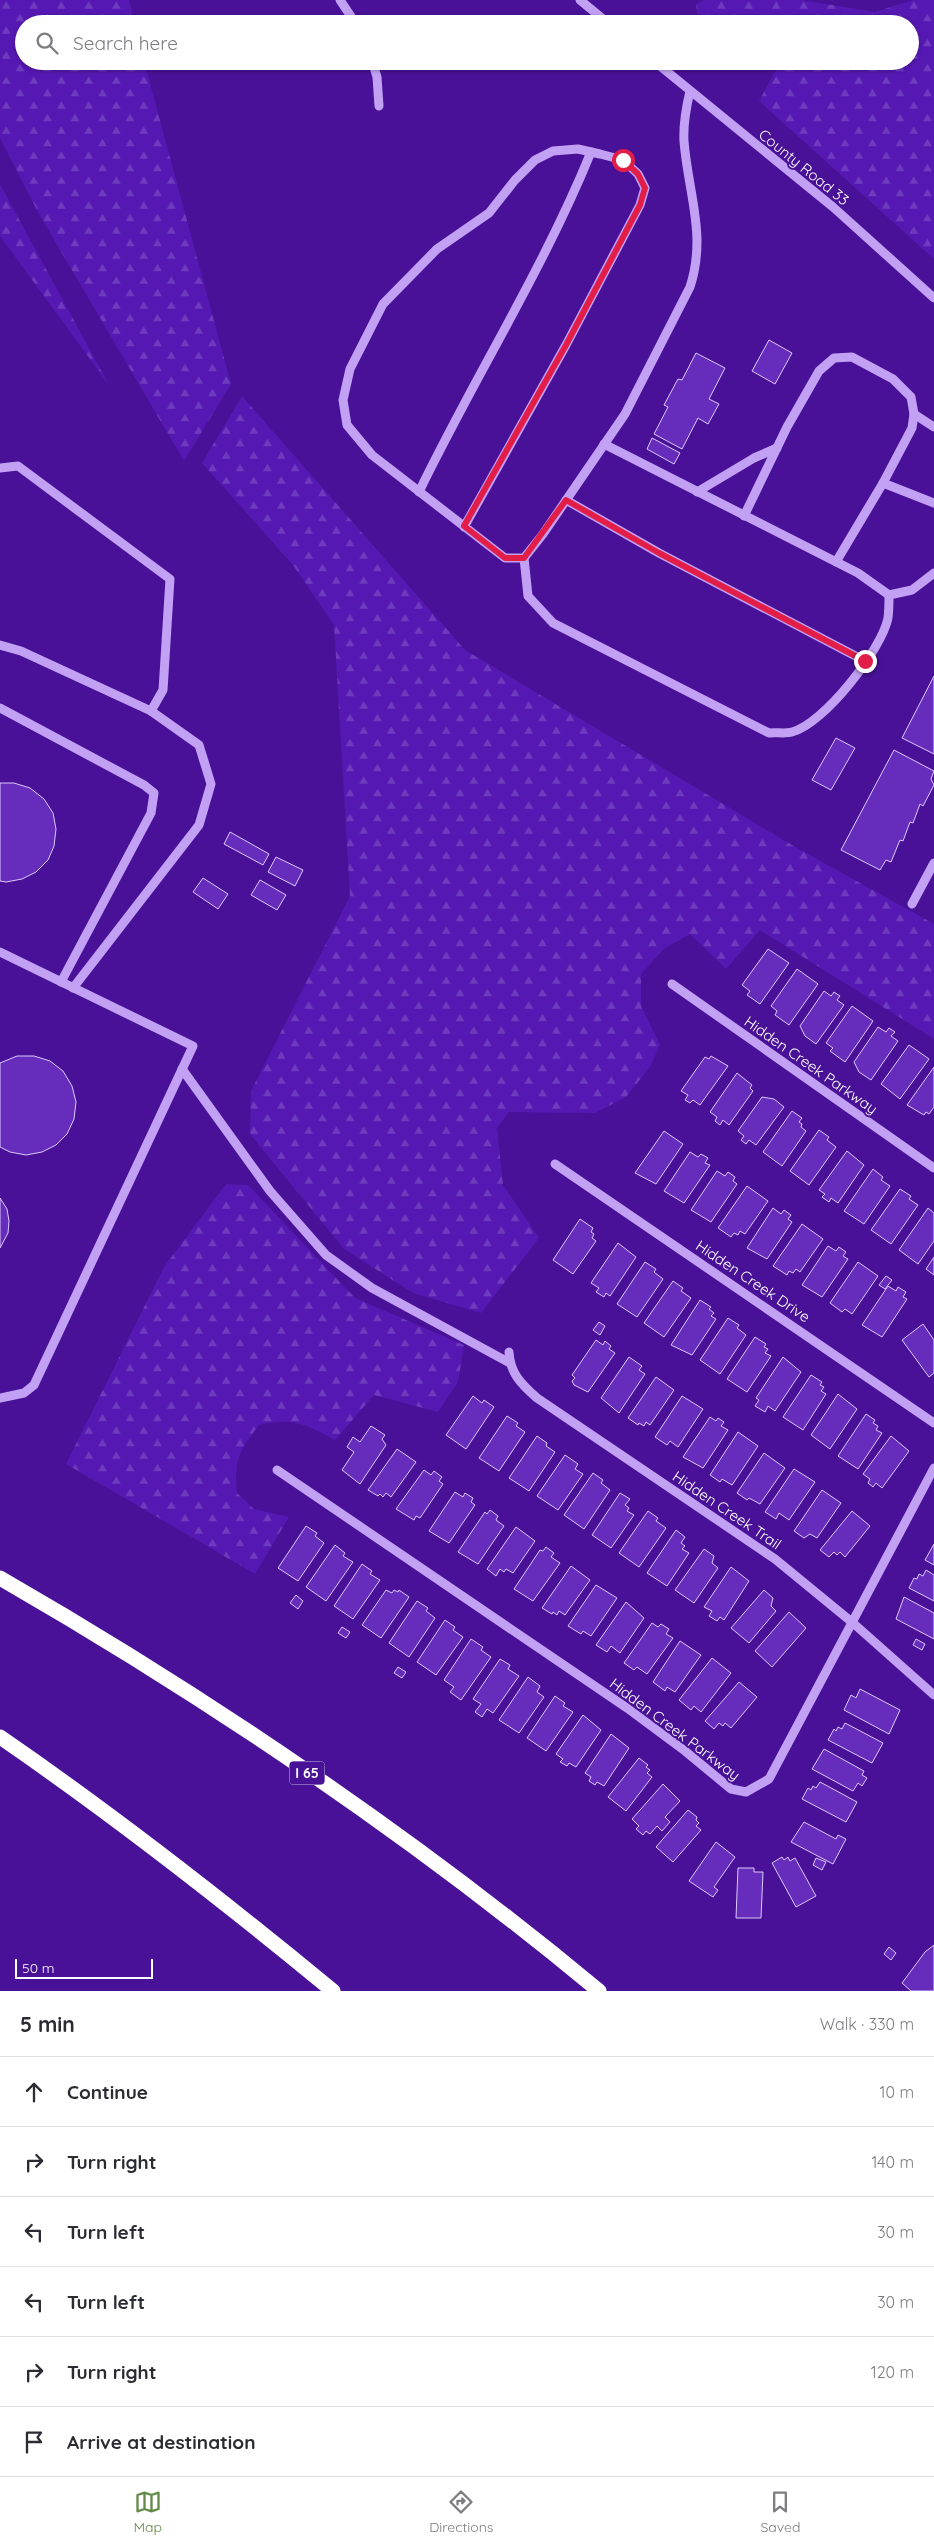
<!DOCTYPE html>
<meta charset="utf-8">
<style>
body{margin:0;font-family:Quicksand,sans-serif;background:#f2f2f3;color:#2b2b33}
.scale{position:absolute;left:15px;bottom:12px;width:138px;box-sizing:border-box;padding-left:5px;border:2px solid #fff;border-top:0;font-size:14px;line-height:18px;white-space:nowrap;color:#fff;-webkit-text-stroke:4px #481197;paint-order:stroke}
.stop{position:absolute;width:15px;height:15px;margin:-11px;border:4px solid #e11d48;border-radius:50%;background:#fff}
.stop.end{background:#e11d48;border-color:#fff;box-shadow:0 1px 5px #0008}
.list{margin:0;padding:0;list-style:none}
h2{display:flex;justify-content:space-between;align-items:center;height:65px;margin:0;padding:0 20px;font-size:21px}
h2 small{font-size:16px;font-weight:400;color:#7c7c81}
.list li{display:grid;grid-template-columns:32px 1fr auto;gap:15px;align-items:center;box-sizing:border-box;height:70px;padding:0 20px;border-top:1px solid #e1e1e2}
.list b{display:block;font-size:19px;white-space:nowrap}
.list em{font-size:16px;font-style:normal;color:#7c7c81}
.icon{flex:none;width:28px;height:28px;fill:none;stroke:currentColor;stroke-width:2;stroke-linecap:round;stroke-linejoin:round}
.map{position:relative;flex:none;width:934px;height:1991px;overflow:hidden}
.search{position:absolute;background:#fff;box-shadow:0 1px 4px #0004;left:15px;right:15px;top:15px;height:55px;display:flex;align-items:center;gap:12px;box-sizing:border-box;padding:0 18px;border-radius:28px;color:#7c7c81;font-size:19px}
.sheet{height:485px;background:#fff}
nav{display:flex;justify-content:space-around;align-items:center;box-sizing:border-box;height:70px;border-top:1px solid #e1e1e2;background:#fff;font-size:14px;color:#7c7c81}
nav a{display:grid;justify-items:center;gap:2px}
nav .on{color:#638a49}
.map>svg:first-child{display:block}
.forest{fill:url(#forest-firs)}
.building{fill:#662cbb;stroke:#dec9fe}
.lines{fill:none;stroke-linecap:round;stroke-linejoin:round}
.minor{stroke:#c2a1f4;stroke-width:9}
.highway{stroke:#fff;stroke-width:15}
.route{stroke:#e11d48;stroke-width:6}
.labels{text-anchor:middle;dominant-baseline:central;stroke-width:4;stroke-linejoin:round;paint-order:stroke}
.shield{fill:#481197;stroke:#c8b8e0;stroke-width:1}
.shield-label{font-size:14px;font-weight:bold;fill:#fff}
.street-label{font-size:15px;fill:#fff;stroke:#481197}
</style>
<div class="map">
<svg width="934" height="1991" viewBox="0 0 934 1991">
<defs>
<pattern id="forest-firs" width="22" height="20" patternUnits="userSpaceOnUse" patternTransform="scale(1.25)"><rect width="22" height="20" fill="#5518b2"/><path d="M5 1l3.5 6h-7zM16 11l3.5 6h-7z" fill="#6e3bbe"/></pattern>
</defs>
<rect width="100%" height="100%" fill="#481197"/>
<!-- forest -->
<g class="forest">
<polygon points="0,0 129,0 135,24 24,24 24,61 144,61 231,384 184,461 39,214 0,138"/>
<polygon points="704,0 801,0 875,12 913,0 934,0 934,259 759,101 781,61 910,61 910,24 699,24 696,5"/>
<polygon points="0,184 1,186 109,385 0,236"/>
<polygon points="242,396 465,650 797,848 934,924 934,1039 760,930 726,969 690,934 665,948 641,974 641,1006 660,1045 650,1067 626,1097 595,1113 509,1112 497,1128 503,1185 539,1238 481,1313 413,1293 344,1249 250,1134 251,1091 350,896 334,625 293,565 202,463"/>
<path d="M226,1184L248,1185L355,1298L464,1345L458,1382L438,1412L374,1395L335,1440C305,1424 294,1417 259,1425C239,1452 234,1459 237,1493L254,1509L289,1517L255,1574L66,1464L164,1267Z"/>
</g>
<!-- building -->
<g class="building">
<polygon points="769,340 792,353 775,384 752,371"/>
<polygon points="696,353 725,368 709,399 719,404 708,424 698,418 682,449 654,434 668,407 664,405 678,379 682,380"/>
<polygon points="652,438 680,453 674,464 647,449"/>
<polygon points="934,676 934,754 902,738"/>
<polygon points="836,738 855,748 831,790 812,780"/>
<polygon points="894,750 934,771 931,779 934,785 923,806 920,804 913,823 910,822 903,841 900,840 891,862 886,860 880,870 841,850"/>
<polygon points="0,783 14,783 30,788 44,799 53,813 56,829 54,846 48,860 36,872 22,879 6,882 0,881"/>
<polygon points="230,832 269,854 263,865 224,844"/>
<polygon points="276,857 303,870 295,886 268,872"/>
<polygon points="203,878 228,894 218,909 193,892"/>
<polygon points="260,880 286,895 277,910 251,895"/>
<polygon points="768,949 789,963 760,1004 747,995 750,991 742,985"/>
<polygon points="797,969 818,984 789,1025 775,1015 777,1011 771,1006"/>
<polygon points="824,991 831,996 834,992 840,996 837,1000 844,1005 816,1044 805,1036 800,1026"/>
<polygon points="852,1006 873,1021 845,1062 830,1051 833,1048 826,1043"/>
<polygon points="878,1027 886,1032 889,1028 895,1032 891,1036 898,1041 871,1080 859,1072 854,1062"/>
<polygon points="909,1045 929,1059 900,1099 881,1084"/>
<polygon points="17,1056 34,1056 50,1061 63,1071 72,1086 76,1102 74,1119 67,1134 56,1145 42,1152 26,1155 10,1152 0,1147 0,1063"/>
<polygon points="711,1056 728,1066 700,1105 693,1100 690,1103 685,1100 688,1095 681,1091 705,1057 709,1059"/>
<polygon points="934,1067 934,1107 929,1114 926,1112 924,1115 907,1105"/>
<polygon points="737,1073 752,1085 750,1088 753,1091 729,1125 723,1120 720,1125 715,1121 717,1117 710,1112"/>
<polygon points="762,1097 774,1099 784,1107 756,1145 749,1140 746,1144 741,1140 744,1136 738,1131"/>
<polygon points="792,1111 802,1118 799,1122 802,1124 801,1127 806,1131 782,1166 763,1152"/>
<polygon points="819,1130 829,1137 827,1140 836,1147 809,1185 790,1171"/>
<polygon points="664,1131 683,1144 656,1184 635,1173"/>
<polygon points="847,1151 864,1165 838,1203 831,1198 829,1202 822,1197 825,1194 819,1190"/>
<polygon points="690,1152 698,1157 701,1154 708,1158 705,1163 710,1165 684,1203 664,1191"/>
<polygon points="873,1169 883,1177 881,1180 890,1186 864,1224 844,1211"/>
<polygon points="717,1171 725,1176 728,1172 735,1177 733,1181 737,1184 711,1222 691,1210"/>
<polygon points="747,1186 768,1201 745,1234 740,1231 738,1235 734,1233 731,1237 718,1228"/>
<polygon points="900,1189 911,1196 909,1199 918,1205 891,1244 871,1230"/>
<polygon points="0,1198 7,1209 9,1221 8,1233 0,1248"/>
<polygon points="773,1208 781,1214 784,1210 791,1215 788,1219 792,1222 767,1259 747,1248"/>
<polygon points="928,1208 934,1213 934,1241 918,1264 899,1250"/>
<polygon points="580,1219 593,1228 591,1232 594,1234 592,1238 596,1241 573,1274 553,1260"/>
<polygon points="802,1224 823,1239 800,1272 796,1269 793,1273 789,1271 787,1275 773,1266"/>
<polygon points="618,1243 636,1257 610,1296 606,1293 604,1297 596,1292 599,1288 591,1283"/>
<polygon points="828,1246 836,1251 839,1247 846,1252 843,1256 848,1259 822,1297 802,1285"/>
<polygon points="934,1257 934,1275 926,1269"/>
<polygon points="645,1262 656,1269 654,1272 663,1279 637,1317 617,1304"/>
<polygon points="858,1262 878,1276 852,1314 845,1309 842,1312 830,1303"/>
<polygon points="886,1276 892,1280 885,1289 879,1285"/>
<polygon points="673,1281 683,1288 681,1291 691,1298 664,1337 644,1323"/>
<polygon points="888,1286 896,1291 898,1287 906,1292 903,1297 907,1299 882,1337 862,1325"/>
<polygon points="700,1300 711,1307 709,1309 714,1313 711,1316 716,1319 692,1355 671,1345"/>
<polygon points="728,1318 739,1325 737,1328 746,1335 720,1374 700,1360"/>
<polygon points="599,1322 605,1326 600,1335 593,1330"/>
<polygon points="923,1324 934,1340 934,1373 929,1377 902,1340"/>
<polygon points="755,1337 766,1344 764,1347 768,1349 765,1353 771,1356 747,1392 727,1379"/>
<polygon points="596,1340 603,1345 605,1341 611,1346 609,1349 615,1353 588,1392 574,1385 572,1381 575,1378 572,1375"/>
<polygon points="629,1357 642,1366 639,1370 645,1374 619,1413 601,1398"/>
<polygon points="783,1357 801,1372 775,1411 768,1406 765,1412 755,1406 759,1400 756,1398"/>
<polygon points="811,1375 822,1382 820,1385 824,1387 821,1391 826,1394 803,1430 783,1417"/>
<polygon points="656,1377 674,1390 650,1425 646,1422 644,1426 639,1423 638,1425 628,1418"/>
<polygon points="838,1394 857,1409 830,1449 811,1435"/>
<polygon points="473,1396 482,1403 484,1400 494,1407 466,1449 446,1435"/>
<polygon points="682,1396 703,1409 678,1447 670,1441 667,1445 655,1437"/>
<polygon points="866,1414 875,1420 873,1423 878,1426 876,1430 882,1433 858,1469 838,1456"/>
<polygon points="507,1416 518,1423 516,1426 525,1432 499,1471 479,1458"/>
<polygon points="710,1417 716,1421 718,1418 724,1422 721,1426 728,1430 703,1468 683,1457"/>
<polygon points="371,1426 385,1435 382,1439 386,1445 360,1484 342,1470 354,1452 347,1447 353,1437 360,1442"/>
<polygon points="738,1432 758,1446 732,1485 722,1479 720,1482 710,1475"/>
<polygon points="537,1436 547,1443 546,1446 555,1452 529,1491 509,1478"/>
<polygon points="891,1436 909,1451 882,1488 876,1483 873,1487 868,1483 870,1479 863,1474"/>
<polygon points="397,1449 416,1462 391,1497 386,1493 383,1497 380,1494 378,1496 368,1490"/>
<polygon points="764,1453 785,1468 760,1504 749,1498 747,1500 737,1493"/>
<polygon points="565,1455 578,1464 575,1469 583,1474 558,1510 537,1496"/>
<polygon points="794,1469 815,1482 789,1520 779,1513 776,1519 765,1512"/>
<polygon points="424,1470 431,1475 434,1471 442,1477 439,1481 443,1484 420,1518 416,1516 414,1520 396,1509"/>
<polygon points="593,1473 603,1480 601,1483 610,1490 584,1529 564,1515"/>
<polygon points="822,1490 841,1503 817,1538 810,1534 804,1538 794,1531"/>
<polygon points="455,1492 463,1497 465,1493 473,1498 471,1502 475,1505 449,1543 429,1531"/>
<polygon points="620,1493 630,1499 625,1505 629,1508 627,1511 634,1515 611,1548 592,1535"/>
<polygon points="490,1510 498,1516 496,1520 504,1526 478,1564 458,1552 485,1512 487,1514"/>
<polygon points="648,1511 658,1518 656,1521 666,1528 639,1567 619,1553"/>
<polygon points="852,1511 870,1526 845,1557 840,1552 837,1555 834,1552 829,1557 820,1550"/>
<polygon points="306,1526 317,1533 315,1536 324,1543 298,1581 278,1568"/>
<polygon points="516,1527 535,1541 513,1573 506,1569 504,1572 500,1569 496,1576 487,1569"/>
<polygon points="676,1530 685,1537 681,1543 685,1546 682,1549 689,1553 667,1586 647,1573"/>
<polygon points="934,1544 934,1565 925,1560"/>
<polygon points="335,1545 345,1553 343,1556 353,1562 326,1601 306,1587"/>
<polygon points="546,1547 554,1553 551,1557 560,1563 533,1601 514,1589 540,1550 543,1551"/>
<polygon points="704,1549 714,1556 712,1563 718,1568 694,1603 675,1590"/>
<polygon points="362,1564 372,1571 370,1574 380,1580 353,1619 334,1606"/>
<polygon points="571,1566 590,1580 565,1615 559,1611 557,1615 553,1612 552,1614 542,1608"/>
<polygon points="731,1567 749,1581 724,1620 720,1617 717,1621 709,1616 712,1611 704,1607"/>
<polygon points="926,1570 934,1575 934,1601 909,1588 914,1578 917,1579 919,1574 923,1576"/>
<polygon points="596,1585 617,1598 591,1636 583,1631 581,1634 568,1626"/>
<polygon points="386,1590 392,1593 394,1590 398,1592 399,1590 409,1597 381,1638 362,1625"/>
<polygon points="764,1590 773,1598 771,1606 776,1611 749,1643 731,1628"/>
<polygon points="296,1595 303,1601 298,1609 290,1603"/>
<polygon points="904,1597 934,1613 934,1639 896,1619"/>
<polygon points="417,1601 428,1608 426,1611 435,1618 409,1657 389,1643"/>
<polygon points="626,1602 644,1618 620,1653 611,1646 607,1652 596,1645"/>
<polygon points="789,1612 806,1628 772,1667 755,1651"/>
<polygon points="445,1620 455,1627 453,1630 463,1637 436,1675 417,1662"/>
<polygon points="652,1623 658,1627 661,1624 669,1629 666,1634 673,1638 647,1674 637,1667 634,1670 624,1663"/>
<polygon points="342,1627 350,1632 346,1638 338,1633"/>
<polygon points="471,1639 483,1647 481,1650 491,1657 461,1700 450,1692 454,1687 444,1680"/>
<polygon points="916,1639 925,1644 922,1650 913,1645"/>
<polygon points="680,1641 701,1655 675,1692 667,1687 665,1691 653,1682"/>
<polygon points="712,1658 731,1673 701,1712 694,1706 691,1710 679,1700"/>
<polygon points="500,1659 510,1665 508,1669 519,1676 493,1713 487,1709 482,1717 475,1712 481,1704 473,1699"/>
<polygon points="398,1667 406,1672 402,1678 394,1673"/>
<polygon points="528,1677 540,1686 537,1692 544,1697 519,1733 499,1720"/>
<polygon points="739,1682 757,1697 731,1728 725,1723 723,1726 719,1723 714,1729 705,1721"/>
<polygon points="860,1689 900,1710 889,1734 844,1710 851,1695 856,1698"/>
<polygon points="555,1696 565,1703 563,1706 573,1712 546,1751 527,1738"/>
<polygon points="583,1715 601,1730 576,1767 569,1763 567,1766 560,1762 563,1759 556,1754"/>
<polygon points="845,1723 883,1743 872,1763 828,1740 834,1729 836,1731 838,1727 842,1729"/>
<polygon points="611,1734 629,1748 604,1786 597,1782 595,1785 589,1781 591,1777 585,1773"/>
<polygon points="824,1749 864,1771 862,1775 867,1778 862,1786 858,1783 853,1791 812,1769"/>
<polygon points="639,1758 648,1765 646,1767 650,1770 647,1773 652,1777 626,1811 608,1797"/>
<polygon points="820,1782 857,1802 846,1822 802,1799 808,1788 811,1790 813,1786 816,1788"/>
<polygon points="663,1784 680,1801 665,1817 670,1822 662,1831 657,1826 650,1834 646,1831 643,1835 636,1829 639,1826 632,1819"/>
<polygon points="688,1810 697,1817 696,1820 699,1823 696,1826 701,1830 673,1862 656,1847"/>
<polygon points="804,1822 836,1839 838,1835 846,1839 833,1864 791,1842"/>
<polygon points="716,1842 735,1857 714,1887 718,1890 713,1897 689,1881"/>
<polygon points="782,1857 784,1860 788,1857 790,1861 795,1858 816,1896 796,1907 772,1863"/>
<polygon points="816,1858 826,1862 822,1870 813,1865"/>
<polygon points="738,1868 754,1868 754,1872 763,1872 761,1918 736,1918"/>
<polygon points="934,1945 934,1991 911,1991 902,1983 925,1952"/>
<polygon points="889,1947 896,1953 891,1960 884,1954"/>
</g>
<g class="lines">
<!-- minor -->
<g class="minor">
<polyline points="340,0 356,24"/>
<polyline points="580,0 609,24"/>
<polyline points="372,61 377,77 379,106"/>
<polyline points="654,61 833,207 934,298"/>
<polyline points="914,414 934,427"/>
<polyline points="0,468 18,466 170,579 163,690 151,711"/>
<polyline points="883,483 934,503"/>
<path d="M419,492C474,378 543,270 591,152"/>
<polyline points="697,492 754,458 777,448"/>
<polyline points="566,500 659,553 865,661"/>
<polyline points="744,516 787,427 819,371 834,358 852,357 893,379 911,397 914,414 912,428 883,483 836,562"/>
<path d="M464,527L566,345L640,205L645,188L638,174L623,160L600,154L578,149L553,151L535,160L515,180L489,213L437,249L383,304L350,369L343,400L347,425L372,455L505,558H524L543,534L625,414L690,287C707,235 688,193 684,141C683,124 686,108 690,91"/>
<path d="M524,558L528,596L553,623L769,733C776,732 785,734 792,732C824,724 882,649 888,618C889,610 889,602 889,595L858,573L604,444"/>
<polyline points="889,595 912,590 934,573"/>
<polyline points="0,645 21,651 151,711 199,745 211,784 199,825 73,988"/>
<polyline points="0,708 144,785 154,793 151,813 61,982"/>
<polyline points="912,904 934,863"/>
<polyline points="0,952 193,1046 34,1385 24,1393 0,1398"/>
<polyline points="672,984 934,1168"/>
<polyline points="182,1069 270,1191 326,1255 372,1288 510,1363"/>
<polyline points="555,1164 934,1423"/>
<path d="M509,1352C510,1373 521,1384 537,1398L775,1559L853,1623L934,1695"/>
<polyline points="277,1470 627,1708 685,1751 731,1789 746,1792 769,1779 934,1468"/>
</g>
<!-- highway -->
<g class="highway">
<path d="M0,1578C207,1697 416,1839 599,1991"/>
<path d="M0,1737C115,1816 225,1902 333,1991"/>
</g>
</g>
<g class="lines">
<!-- route -->
<polyline class="route" points="623,160 638,174 645,188 640,205 566,345 464,526 505,558 524,558 566,500 659,553 865,661"/>
</g>
<g class="labels">
<!-- shield labels -->
<rect class="shield" x="289.5" y="1761.5" width="35" height="23" rx="4"/>
<g class="shield-label">
<text x="307" y="1773">I 65</text>
</g>
<!-- street labels -->
<g class="street-label">
<text transform="translate(804 167) rotate(39)">County Road 33</text>
<text transform="translate(811 1065) rotate(35)">Hidden Creek Parkway</text>
<text transform="translate(753 1281) rotate(34)">Hidden Creek Drive</text>
<text transform="translate(727 1510) rotate(34)">Hidden Creek Trail</text>
<text transform="translate(675 1729) rotate(37)">Hidden Creek Parkway</text>
</g>
</g>
</svg>
<div class="scale">50 m</div>
<div class="stop" style="left:623px;top:160px"></div>
<div class="stop end" style="left:865px;top:661px"></div>
<div class="search"><svg class="icon" aria-label="search" viewBox="0 0 24 24"><circle cx="10" cy="10" r="6"/><path d="M15 15l6 6"/></svg>Search here</div>
</div>
<section class="sheet">
<h2>5 min<small>Walk · 330 m</small></h2>
<ul class="list">
<li><svg class="icon" aria-label="ahead" viewBox="0 0 24 24"><path d="M12 20V5M6 11l6-6 6 6"/></svg><div><b>Continue</b></div><em>10 m</em></li>
<li><svg class="icon" aria-label="right" viewBox="0 0 24 24"><path d="M7 20v-9h11M14 6l5 5-5 5"/></svg><div><b>Turn right</b></div><em>140 m</em></li>
<li><svg class="icon" aria-label="left" viewBox="0 0 24 24"><path d="M17 20v-9H6M10 6l-5 5 5 5"/></svg><div><b>Turn left</b></div><em>30 m</em></li>
<li><svg class="icon" aria-label="left" viewBox="0 0 24 24"><path d="M17 20v-9H6M10 6l-5 5 5 5"/></svg><div><b>Turn left</b></div><em>30 m</em></li>
<li><svg class="icon" aria-label="right" viewBox="0 0 24 24"><path d="M7 20v-9h11M14 6l5 5-5 5"/></svg><div><b>Turn right</b></div><em>120 m</em></li>
<li><svg class="icon" aria-label="arrive" viewBox="0 0 24 24"><path d="M6 21V4h12l-3 4 3 4H6"/></svg><div><b>Arrive at destination</b></div></li>
</ul>
</section>
<nav>
<a class="on"><svg class="icon" aria-label="map" viewBox="0 0 24 24"><path d="M3 6l6-2 6 2 6-2v14l-6 2-6-2-6 2zM9 4v14M15 6v14"/></svg>Map</a>
<a><svg class="icon" aria-label="directions" viewBox="0 0 24 24"><path d="M12 3l9 9-9 9-9-9zM9 14v-3h6M13 9l2 2-2 2"/></svg>Directions</a>
<a><svg class="icon" aria-label="saved" viewBox="0 0 24 24"><path d="M7 4h10v16l-5-4-5 4z"/></svg>Saved</a>
</nav>
